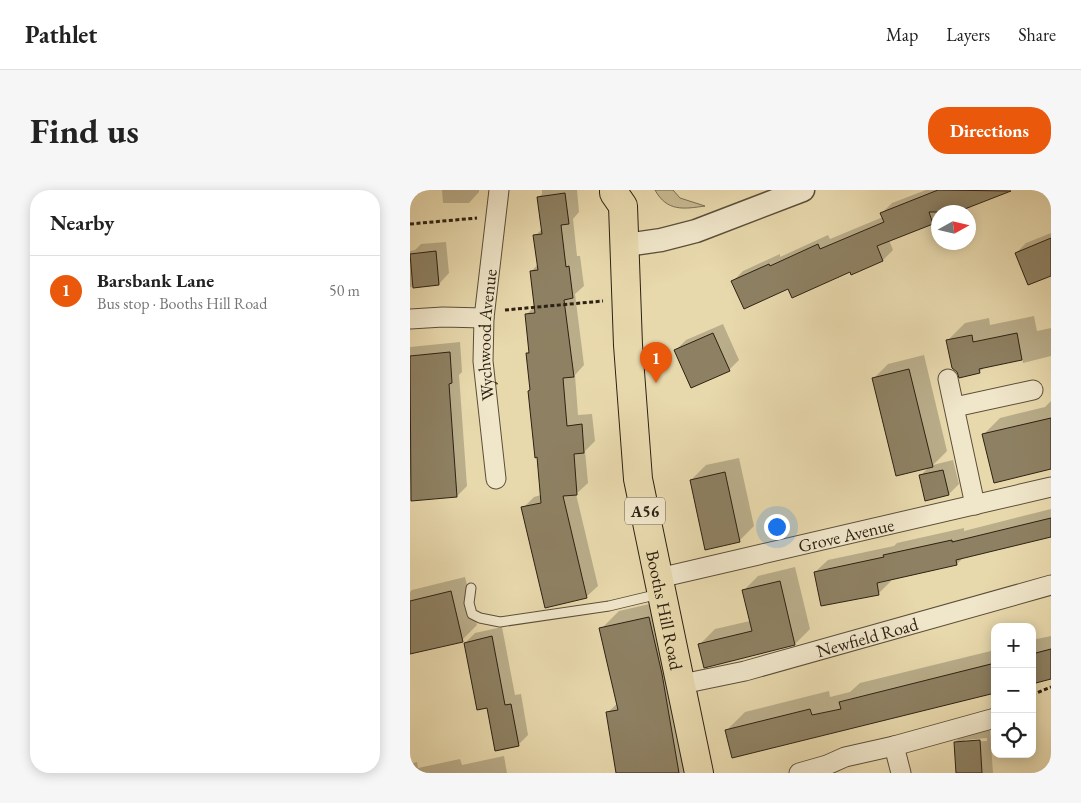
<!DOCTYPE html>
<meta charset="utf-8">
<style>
body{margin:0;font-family:"EB Garamond",serif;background:#f6f6f6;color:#222}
.controls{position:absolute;right:15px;bottom:15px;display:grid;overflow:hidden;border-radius:10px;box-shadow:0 2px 12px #0003}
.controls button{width:45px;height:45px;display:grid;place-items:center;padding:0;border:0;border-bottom:1px solid #e0e0e0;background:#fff;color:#222;font:25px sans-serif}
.compass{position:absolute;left:521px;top:15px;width:45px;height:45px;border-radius:50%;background:#fff;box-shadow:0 2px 12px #0003;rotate:82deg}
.you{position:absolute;left:366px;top:336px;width:18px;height:18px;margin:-12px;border:4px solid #fff;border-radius:50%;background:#1a73e8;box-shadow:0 0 0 8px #1a73e833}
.badge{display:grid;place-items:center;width:32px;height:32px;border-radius:50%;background:#ea580c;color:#fff;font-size:16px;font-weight:700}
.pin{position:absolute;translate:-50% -41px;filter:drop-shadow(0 1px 2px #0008)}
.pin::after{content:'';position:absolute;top:26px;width:18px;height:15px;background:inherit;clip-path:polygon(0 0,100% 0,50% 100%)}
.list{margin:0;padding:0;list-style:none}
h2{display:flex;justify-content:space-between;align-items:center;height:65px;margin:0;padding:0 20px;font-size:21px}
h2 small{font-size:16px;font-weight:400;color:#767676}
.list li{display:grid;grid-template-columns:32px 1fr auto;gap:15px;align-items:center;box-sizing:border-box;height:70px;padding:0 20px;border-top:1px solid #e0e0e0}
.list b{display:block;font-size:19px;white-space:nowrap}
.list p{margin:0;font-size:16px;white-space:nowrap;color:#767676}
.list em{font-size:16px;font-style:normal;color:#767676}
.icon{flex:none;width:28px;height:28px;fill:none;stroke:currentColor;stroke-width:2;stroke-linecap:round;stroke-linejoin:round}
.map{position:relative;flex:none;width:641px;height:583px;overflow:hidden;border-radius:20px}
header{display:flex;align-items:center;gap:30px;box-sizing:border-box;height:70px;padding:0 25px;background:#fff;border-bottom:1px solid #e0e0e0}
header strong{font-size:24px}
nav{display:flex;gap:28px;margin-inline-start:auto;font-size:18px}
.intro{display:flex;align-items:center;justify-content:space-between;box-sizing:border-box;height:120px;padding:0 30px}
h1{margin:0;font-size:35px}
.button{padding:12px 22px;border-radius:20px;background:#ea580c;color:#fff;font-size:18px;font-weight:700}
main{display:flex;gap:30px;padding:0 30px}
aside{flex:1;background:#fff;border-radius:20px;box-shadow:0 2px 12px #0003}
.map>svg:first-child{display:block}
.green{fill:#c8ba93;stroke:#7a6e53}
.shadow{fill:#0003;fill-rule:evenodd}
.building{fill:#8e8163;stroke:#2d2113}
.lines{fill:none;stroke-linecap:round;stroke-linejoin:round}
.service-casing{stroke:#5c4f3a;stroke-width:11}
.minor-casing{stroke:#5c4f3a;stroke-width:21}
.tertiary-casing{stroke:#5c4f3a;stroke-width:25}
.primary-casing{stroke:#2d2113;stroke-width:30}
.path{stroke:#2d2113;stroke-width:3;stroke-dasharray:4 2.5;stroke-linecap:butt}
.service{stroke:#f0e6ca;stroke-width:9}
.minor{stroke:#f0e6ca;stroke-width:19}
.tertiary{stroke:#f0e6ca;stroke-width:22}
.primary{stroke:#e8d9ad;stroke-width:28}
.labels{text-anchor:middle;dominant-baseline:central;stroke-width:4;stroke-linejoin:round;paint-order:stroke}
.shield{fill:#f0e6ca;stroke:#685c4a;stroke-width:1}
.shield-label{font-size:16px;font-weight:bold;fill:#2d2113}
.street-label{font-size:18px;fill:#2d2113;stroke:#f0e6ca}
</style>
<header>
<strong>Pathlet</strong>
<nav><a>Map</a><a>Layers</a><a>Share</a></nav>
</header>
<div class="intro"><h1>Find us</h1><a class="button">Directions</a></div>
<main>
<aside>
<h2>Nearby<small></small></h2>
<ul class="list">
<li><span class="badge">1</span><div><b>Barsbank Lane</b><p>Bus stop · Booths Hill Road</p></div><em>50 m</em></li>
</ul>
</aside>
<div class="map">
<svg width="641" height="583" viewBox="0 0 641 583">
<rect width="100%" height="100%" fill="#e8d9ad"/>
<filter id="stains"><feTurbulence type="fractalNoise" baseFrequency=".004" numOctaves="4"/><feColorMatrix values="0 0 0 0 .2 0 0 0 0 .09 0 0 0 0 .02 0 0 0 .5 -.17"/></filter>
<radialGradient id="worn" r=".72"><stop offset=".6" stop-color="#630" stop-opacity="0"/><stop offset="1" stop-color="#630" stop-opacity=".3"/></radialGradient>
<!-- green -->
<path class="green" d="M245,0H263L270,8L295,16C274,19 257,22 245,0Z"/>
<!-- shadow -->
<g class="shadow">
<polygon points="32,0 69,0 69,2 59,13 33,13"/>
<polygon points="132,0 167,0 169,22 163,29 167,66 170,66 174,96 165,104 174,175 165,185 168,225 182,224 185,251 175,261 178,293 166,304 188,396 176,407 113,318 124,307 131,305 128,266 119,201 121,199 117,164 120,161 116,125 125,116 121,82 128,74 125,46 133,38 129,7 132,4"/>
<polygon points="516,0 600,0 543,22 528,22 528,28 523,33 479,50 483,60 473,70 379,98 323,91 333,81 370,64 370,67 418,45 420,49 473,27 472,23 482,13"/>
<polygon points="641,43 641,85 606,63 616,53"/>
<polygon points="36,52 39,83 29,94 0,97 0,61 5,60 11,54"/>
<polygon points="624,126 627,141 641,138 641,166 613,173 612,169 575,177 569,182 538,150 555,133 579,128 580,135"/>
<polygon points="313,134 329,170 319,180 266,160 276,150"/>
<polygon points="50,152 52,182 49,185 57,296 47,306 2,310 0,282 0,157"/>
<polygon points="514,165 537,261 523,275 543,270 549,294 539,304 510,286 520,276 463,189 478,174"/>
<polygon points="641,211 641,278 573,245 590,228 635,217"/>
<polygon points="329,268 344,336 329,351 281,290 296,275"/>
<polygon points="641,319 641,346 554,367 547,374 480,389 481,391 468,404 405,382 418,370 484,356 487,353 554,338 554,341"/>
<polygon points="385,377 400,439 385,454 290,454 305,439 340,431 333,401 348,386"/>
<polygon points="55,387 67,435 52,450 0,463 0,402 2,400"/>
<polygon points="257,410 290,583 208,583 197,523 208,513 191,439 209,421"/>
<polygon points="92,437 105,505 111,504 118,545 108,555 55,453 65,443"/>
<polygon points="641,446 641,488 622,493 622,450"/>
<polygon points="585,460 585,502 317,540 335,522 419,501 420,507 440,502 450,493"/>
<path d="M580,540L583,583H547L545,552L556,542ZM577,548V551L555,552V550Z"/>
<polygon points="94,566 97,583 0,583 0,574 7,572 8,578 50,569 52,575"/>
</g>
<!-- building -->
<g class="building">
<polygon points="528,0 601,1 547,22 519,22 523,34 467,56 473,71 441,85 440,82 382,108 378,99 334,119 321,91 359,74 360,76 408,54 410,59 474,32 470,23"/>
<polygon points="155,3 159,34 151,35 156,77 159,76 163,108 154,110 164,187 153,188 157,236 172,234 174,263 164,264 167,305 153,306 177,408 135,418 111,317 131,313 127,267 125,268 118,201 120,200 116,163 119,163 115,124 125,123 120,81 128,80 123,45 132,44 127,7"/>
<polygon points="641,48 641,86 618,95 605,63"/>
<polygon points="26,61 29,95 3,98 0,64"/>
<polygon points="303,143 320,181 281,198 264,160"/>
<polygon points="607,143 612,170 569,179 570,183 549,188 547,182 542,178 536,150 562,145 563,152"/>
<polygon points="40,162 42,193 39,194 47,307 1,311 0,166"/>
<polygon points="499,179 523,277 486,286 462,188"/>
<polygon points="641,228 641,279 584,293 572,244"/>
<polygon points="533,280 539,305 515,311 509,285"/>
<polygon points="315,282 330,352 295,360 280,290"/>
<polygon points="641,328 641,347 546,370 547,375 467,393 469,405 411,416 404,382 474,367 473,365 542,350 542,352"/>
<polygon points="370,391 385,455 294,478 288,454 342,441 332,400"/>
<polygon points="41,401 53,452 0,464 0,411"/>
<polygon points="239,427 252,484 269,583 206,583 196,522 208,520 189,438"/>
<polygon points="82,446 95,515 101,514 109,556 85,561 77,518 67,520 54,453"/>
<polygon points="641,459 641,489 622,494 622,464"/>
<polygon points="585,473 585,503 322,568 315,540 400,519 402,525 431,519 429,512"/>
<polygon points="570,550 572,583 546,583 544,552"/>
</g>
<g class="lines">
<!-- service casing -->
<g class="service-casing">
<polyline id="service" points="61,398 59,413 62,424 70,428 90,432 199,416 249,404"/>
</g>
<!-- minor casing -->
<g class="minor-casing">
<g id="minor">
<polyline points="0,129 33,127 74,128"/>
<polyline points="538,189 565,315"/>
<polyline points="545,217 623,200"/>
<path id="s1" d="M86,289L73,171L74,128L89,0"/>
<path id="s2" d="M249,388L641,297"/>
<path id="s3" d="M272,494L335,481L641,395"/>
<polyline points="484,556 491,583"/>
<polyline points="389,583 417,575 435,567 484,556 585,528"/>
</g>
</g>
<!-- tertiary casing -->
<g class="tertiary-casing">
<polyline id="tertiary" points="216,55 251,50 286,41 393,0"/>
</g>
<!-- primary casing -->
<g class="primary-casing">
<g id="primary">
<path id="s4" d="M204,0V3L213,16L218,155L228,289L289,583"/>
</g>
</g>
<!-- path -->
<g class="path">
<polyline points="0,34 67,28"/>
<polyline points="95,120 193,111"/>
<polyline points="622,505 641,497"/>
</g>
<!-- service -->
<use href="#service" class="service"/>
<!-- minor -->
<use href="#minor" class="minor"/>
<!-- tertiary -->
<use href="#tertiary" class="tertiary"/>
<!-- primary -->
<use href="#primary" class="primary"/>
</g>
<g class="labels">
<!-- shield labels -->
<rect class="shield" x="215" y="307.5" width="40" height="27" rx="4"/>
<g class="shield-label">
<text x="235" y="321">A56</text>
</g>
<!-- street labels -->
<g class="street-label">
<text stroke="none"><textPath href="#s1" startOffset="145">Wychwood Avenue</textPath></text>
<text stroke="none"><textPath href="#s2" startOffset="192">Grove Avenue</textPath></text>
<text stroke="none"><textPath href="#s4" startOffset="426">Booths Hill Road</textPath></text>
<text stroke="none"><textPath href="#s3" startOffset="191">Newfield Road</textPath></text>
</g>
</g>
<rect width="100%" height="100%" filter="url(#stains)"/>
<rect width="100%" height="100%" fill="url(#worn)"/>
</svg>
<div class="controls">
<button>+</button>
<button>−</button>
<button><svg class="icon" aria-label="locate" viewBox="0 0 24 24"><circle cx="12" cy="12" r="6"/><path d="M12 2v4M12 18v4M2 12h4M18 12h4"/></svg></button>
</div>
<svg class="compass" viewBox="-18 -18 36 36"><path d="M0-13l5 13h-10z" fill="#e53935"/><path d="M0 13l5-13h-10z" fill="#767676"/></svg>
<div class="you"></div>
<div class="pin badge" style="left:246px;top:193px">1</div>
</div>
</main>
